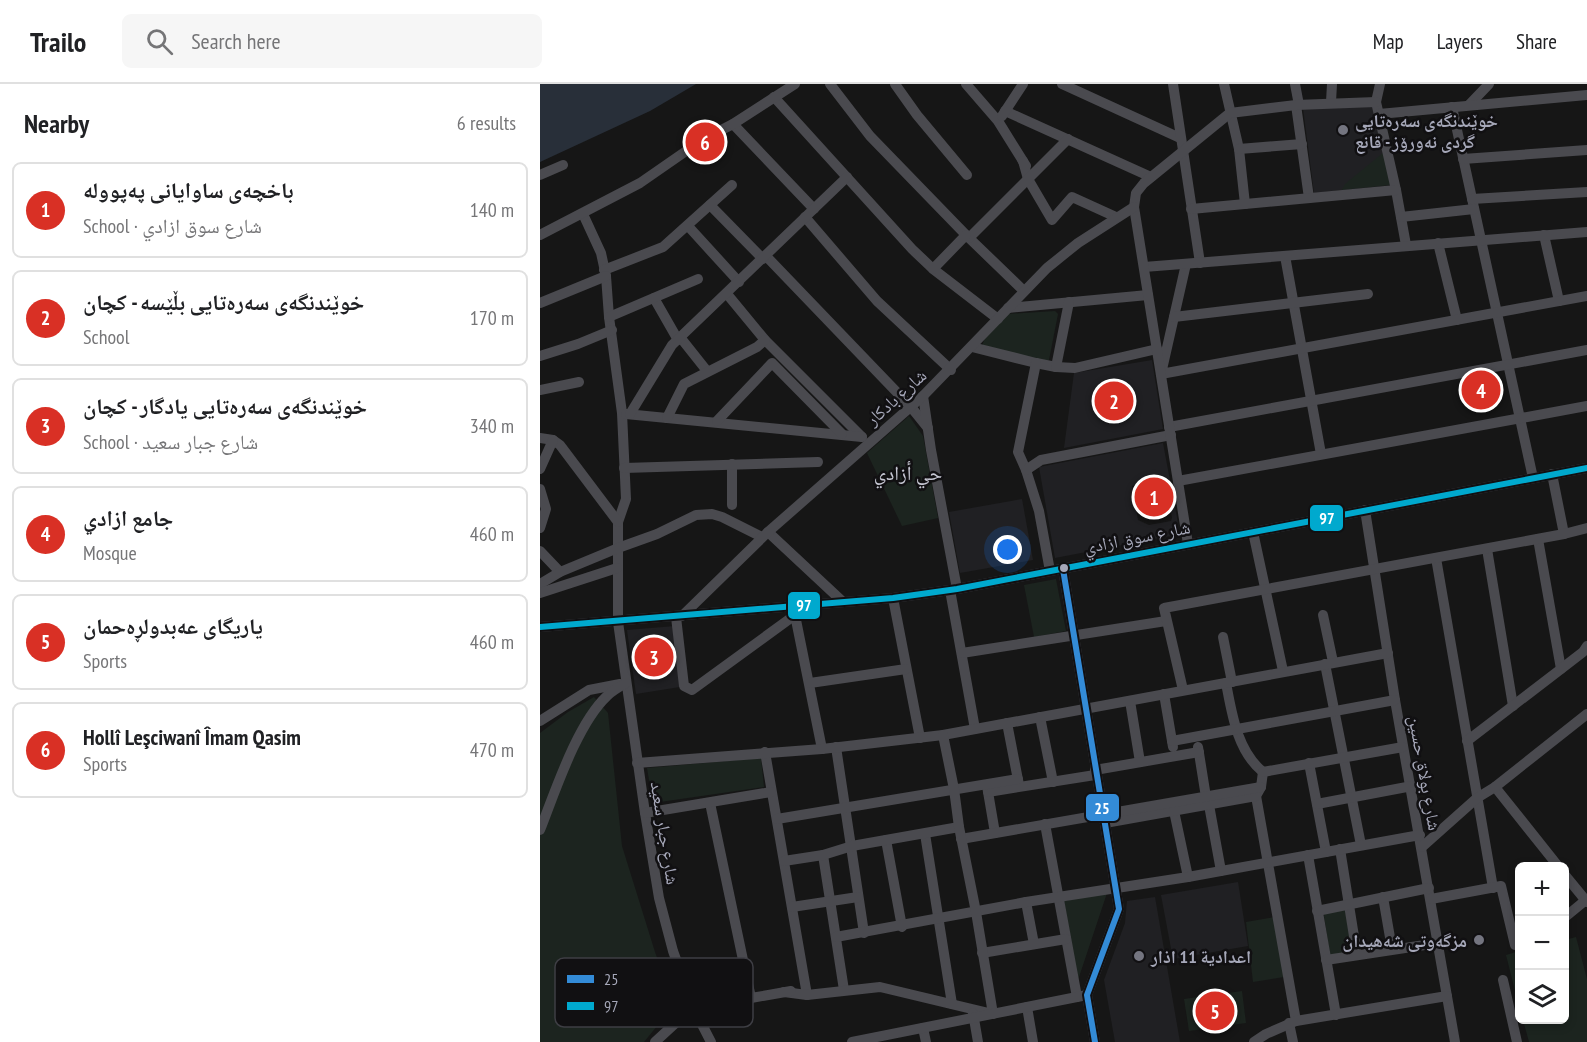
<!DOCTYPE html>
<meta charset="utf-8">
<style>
body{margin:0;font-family:"PT Sans Narrow","Noto Naskh Arabic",sans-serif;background:#f6f6f6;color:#202124}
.controls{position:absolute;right:18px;bottom:18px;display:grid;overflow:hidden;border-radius:9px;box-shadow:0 3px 9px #0003}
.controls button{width:54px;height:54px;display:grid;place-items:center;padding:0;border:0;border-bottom:2px solid #e0e0e0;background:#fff;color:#202124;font:30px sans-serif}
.you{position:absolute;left:468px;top:466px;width:21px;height:21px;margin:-15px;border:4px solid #fff;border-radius:50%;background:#1a73e8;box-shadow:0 0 0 9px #1a73e833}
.badge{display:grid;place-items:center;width:39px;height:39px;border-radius:50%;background:#d93025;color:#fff;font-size:20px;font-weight:700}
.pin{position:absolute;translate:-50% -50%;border:3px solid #fff;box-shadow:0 2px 6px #0006}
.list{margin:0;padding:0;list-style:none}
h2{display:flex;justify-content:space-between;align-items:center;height:78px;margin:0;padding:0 24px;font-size:26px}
h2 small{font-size:20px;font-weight:400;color:#757577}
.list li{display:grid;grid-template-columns:39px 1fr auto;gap:18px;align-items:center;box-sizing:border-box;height:96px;margin:0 12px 12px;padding:0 12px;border:2px solid #e0e0e0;border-radius:9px}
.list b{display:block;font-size:22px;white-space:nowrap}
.list p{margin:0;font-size:20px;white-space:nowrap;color:#757577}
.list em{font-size:20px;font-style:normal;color:#757577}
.icon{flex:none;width:33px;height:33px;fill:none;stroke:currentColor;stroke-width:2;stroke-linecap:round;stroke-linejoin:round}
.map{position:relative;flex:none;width:1047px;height:958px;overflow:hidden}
header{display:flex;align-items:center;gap:36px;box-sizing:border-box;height:84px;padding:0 30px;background:#fff;border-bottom:2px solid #e0e0e0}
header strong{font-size:28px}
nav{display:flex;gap:33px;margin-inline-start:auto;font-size:21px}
.search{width:420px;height:54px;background:#f6f6f6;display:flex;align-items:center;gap:15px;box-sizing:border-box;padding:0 21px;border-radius:9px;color:#757577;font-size:22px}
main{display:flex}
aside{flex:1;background:#fff}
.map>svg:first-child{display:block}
.built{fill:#202023;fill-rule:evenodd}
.green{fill:#1c241f}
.water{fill:#282f39}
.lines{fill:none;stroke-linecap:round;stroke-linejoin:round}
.minor{stroke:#4a4a4f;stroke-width:10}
.bus-1-casing{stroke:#111012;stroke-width:10}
.bus-2-casing{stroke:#111012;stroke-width:10}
.bus-1{stroke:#338bd7;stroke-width:6}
.bus-2{stroke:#00a9ce;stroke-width:6}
.poi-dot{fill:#747580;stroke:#111012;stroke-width:2}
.bus-dot{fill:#a6a8b9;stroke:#111012;stroke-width:2}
.labels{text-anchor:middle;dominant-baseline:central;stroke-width:5;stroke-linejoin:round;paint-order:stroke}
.poi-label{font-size:18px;font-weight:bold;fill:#a6a8b9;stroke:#111012;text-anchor:start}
.street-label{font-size:18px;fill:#a6a8b9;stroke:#111012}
.neighbourhood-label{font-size:20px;fill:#c7c8d4;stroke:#111012}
.key{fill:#111012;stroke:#3e3e44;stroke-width:1.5}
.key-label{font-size:16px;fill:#a6a8b9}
.line-badge{stroke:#111012;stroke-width:2}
.badge-label{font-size:16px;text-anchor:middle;font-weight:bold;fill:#fff}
</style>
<header>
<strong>Trailo</strong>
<div class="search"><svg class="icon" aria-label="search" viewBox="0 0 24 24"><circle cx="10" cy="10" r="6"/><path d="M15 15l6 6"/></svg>Search here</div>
<nav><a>Map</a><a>Layers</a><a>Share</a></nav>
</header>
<main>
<aside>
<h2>Nearby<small>6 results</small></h2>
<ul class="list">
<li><span class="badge">1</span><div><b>باخچەی ساوایانی پەپوولە</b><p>School · شارع سوق ازادي</p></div><em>140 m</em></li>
<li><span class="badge">2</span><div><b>خوێندنگەی سەرەتایی بڵێسە - کچان</b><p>School</p></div><em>170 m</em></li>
<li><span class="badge">3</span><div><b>خوێندنگەی سەرەتایی یادگار - کچان</b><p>School · شارع جبار سعيد</p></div><em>340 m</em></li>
<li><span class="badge">4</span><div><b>جامع ازادي</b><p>Mosque</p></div><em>460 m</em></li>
<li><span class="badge">5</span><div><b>یاریگای عەبدولڕەحمان</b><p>Sports</p></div><em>460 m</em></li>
<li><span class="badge">6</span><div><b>Hollî Leşciwanî Îmam Qasim</b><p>Sports</p></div><em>470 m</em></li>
</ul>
</aside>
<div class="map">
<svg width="1047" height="958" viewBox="0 0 1047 958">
<rect width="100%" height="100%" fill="#161616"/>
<!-- built -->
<g class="built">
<polygon points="834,19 850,101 774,109 763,24"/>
<polygon points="612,276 623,345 524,364 534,289"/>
<path d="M623,359L640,450L515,474L499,383ZM604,399L610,424L622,421L619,405L627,404L632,434L631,437L609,441L598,436L592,402Z"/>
<polygon points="482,415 493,476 420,489 409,428"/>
<polygon points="135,542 140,603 96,610 87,546"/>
<polygon points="698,798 708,862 633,875 621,811"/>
<polygon points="615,813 640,958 575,958 564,896 585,839 587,817"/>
</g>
<!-- green -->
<g class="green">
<polygon points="844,68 850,101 802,106 805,100"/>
<polygon points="515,227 518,230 509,276 505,278 442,263 444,256 466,230"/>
<polygon points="369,332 383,352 398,434 362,442 327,369"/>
<polygon points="516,495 526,547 494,553 484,501"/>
<polygon points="54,613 68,629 82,762 115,868 137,928 117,942 104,958 0,958 0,649 28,628"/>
<polygon points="221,674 224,703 113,719 107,684"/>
<polygon points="567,809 538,896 524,817"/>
<polygon points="805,824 812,868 790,871 784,832 786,827"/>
<polygon points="735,833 744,893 713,898 706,838"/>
<polygon points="1036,853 1047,895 1047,958 989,958 983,936 1024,936 1025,856"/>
<polygon points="979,867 980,867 979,923 966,871"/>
<polygon points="702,907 706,939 649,947 644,915"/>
</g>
<!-- water -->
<polygon class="water" points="0,0 156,0 110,27 0,78"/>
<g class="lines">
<!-- minor -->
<g class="minor">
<polyline points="290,0 330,52 426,151 484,207"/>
<polyline points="355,0 377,31 427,91"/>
<polyline points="426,0 458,37 486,82"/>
<polyline points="522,0 640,54"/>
<polyline points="633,0 660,179"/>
<polyline points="684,0 699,65 705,120"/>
<polyline points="755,0 759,21"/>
<polyline points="840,0 836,18 856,106 866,161"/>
<polyline points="234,13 372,165 393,185 458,235"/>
<polyline points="791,18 792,0"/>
<polyline points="756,21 769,114"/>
<polyline points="929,21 949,0"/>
<polyline points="912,23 993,394"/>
<polyline points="465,27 611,93"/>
<polyline points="839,30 1047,11"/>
<polyline points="462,32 483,0"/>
<polyline points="193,40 274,125"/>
<polyline points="699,65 762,60"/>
<polyline points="923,75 1047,66"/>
<polyline points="483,77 488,95 512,136 532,113 576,133"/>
<polyline points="0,91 23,81"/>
<polyline points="932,115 1047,108"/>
<polyline points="170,121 223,175"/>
<polyline points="651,125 856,106"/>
<polyline points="43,130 61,169 66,192 69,233 82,329 86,415 78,438 78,538 105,729 119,814 133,867 153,923 171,958"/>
<polyline points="265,133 337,217 411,286"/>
<polyline points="861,133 934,125"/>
<polyline points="148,142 199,198"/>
<polyline points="0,151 100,99 162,56 193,40 255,0"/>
<polyline points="1004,151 1019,217"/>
<polyline points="429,154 528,55"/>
<polyline points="898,159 917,236"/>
<polyline points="226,172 371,323 388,344"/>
<polyline points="745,172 781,370"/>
<polyline points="646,180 621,290 1047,212"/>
<polyline points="604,183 1047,148"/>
<polyline points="393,185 426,151"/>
<polyline points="64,186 123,163 192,101"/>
<polyline points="187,210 225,256 322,353"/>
<polyline points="114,214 138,256"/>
<polyline points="0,219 66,192"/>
<polyline points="468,224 608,211"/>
<polyline points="69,233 158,195"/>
<polyline points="634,233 828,210"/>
<polyline points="140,253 167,287"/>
<polyline points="432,263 496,279 516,283 535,284 617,265"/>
<polyline points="0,272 38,260 72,246"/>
<polyline points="496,279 478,368 486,386 499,427 510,487"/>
<polyline points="516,283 529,218"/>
<polyline points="0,306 39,298"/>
<polyline points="383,312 391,366 417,505"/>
<polyline points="86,330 322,353"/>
<polyline points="90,330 132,261 307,93"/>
<polyline points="127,334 144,300 217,263 225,256"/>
<polyline points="177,337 232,279 302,350"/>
<polyline points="629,343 1047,266"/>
<polyline points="0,354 13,356 20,361 78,438"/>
<polyline points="192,380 192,421"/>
<polyline points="84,384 278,378"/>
<polyline points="0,385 13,356"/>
<polyline points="486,386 501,376 631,351"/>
<polyline points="1012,390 1024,450"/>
<polyline points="638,397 1047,322"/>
<polyline points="0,405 6,425 0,444"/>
<polyline points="825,426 855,616 915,958"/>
<polyline points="228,448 303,518"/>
<polyline points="713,448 743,587"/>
<polyline points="998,455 1021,585"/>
<polyline points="648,460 594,123 596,109 604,99 690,29 756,21 836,18"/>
<polyline points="947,465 973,622"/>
<polyline points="0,467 20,488"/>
<polyline points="896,474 953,804"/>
<polyline points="523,485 579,825 547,911 555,958"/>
<polyline points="0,500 20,488 78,464 117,450 156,431 172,430 182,433 222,453"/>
<polyline points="410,506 435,645"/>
<polyline points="0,509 77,484"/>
<polyline points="353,514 380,654"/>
<polyline points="254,526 282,665"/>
<polyline points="783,531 793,578"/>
<polyline points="142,532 228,448 383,312 507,184 538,159 594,123"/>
<polyline points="136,533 144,602 152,606 255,531"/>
<polyline points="0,543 353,514 417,505 1047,384"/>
<polyline points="683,553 692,598"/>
<polyline points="422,569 626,537"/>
<polyline points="785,580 821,761"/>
<polyline points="270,599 366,585"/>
<path d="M686,599C692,630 697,667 723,688"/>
<polyline points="643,606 624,524 1024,450 1047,444"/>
<polyline points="624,610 633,663"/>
<polyline points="590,617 600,678"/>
<polyline points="500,633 513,698"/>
<polyline points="0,637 49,606 80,600"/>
<polyline points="467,639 479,701"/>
<polyline points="632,657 855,616"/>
<polyline points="927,657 1021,585 1043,568 1047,562"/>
<polyline points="296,663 324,849"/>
<polyline points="658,663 666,713"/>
<polyline points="225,668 267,911"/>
<polyline points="97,679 282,665 403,651 848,569"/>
<polyline points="769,679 786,768"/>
<polyline points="555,686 659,668"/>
<polyline points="723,688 721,703 716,712 756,937"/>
<polyline points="723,688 863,663"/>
<polyline points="447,702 455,749"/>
<polyline points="955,703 1018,782"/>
<polyline points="448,708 555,691"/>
<polyline points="170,719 211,914"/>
<polyline points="777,720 872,702"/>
<polyline points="669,721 681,787"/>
<polyline points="634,727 648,793"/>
<polyline points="105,729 231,708"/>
<polyline points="237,735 478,695"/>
<polyline points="565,739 716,712"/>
<polyline points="505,740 537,913"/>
<path d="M0,746C15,708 37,640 67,612C72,607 79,603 86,599"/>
<polyline points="385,750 412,920"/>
<polyline points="421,755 721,703"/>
<polyline points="346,756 362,843"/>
<polyline points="882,763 937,714 955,703 1047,630"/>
<polyline points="800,765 817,871"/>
<polyline points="283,771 304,906"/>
<polyline points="768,771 796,931"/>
<polyline points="244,777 283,771 312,762 419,743"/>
<polyline points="1024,790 1047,818"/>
<polyline points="843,813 852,865"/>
<polyline points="891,815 961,802 975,861 980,860"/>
<polyline points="486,818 494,860"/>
<polyline points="252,823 318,813"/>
<polyline points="777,827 889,804"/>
<polyline points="1024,834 1047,815"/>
<polyline points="296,853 486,818 648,793 880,751"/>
<polyline points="442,869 526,855"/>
<polyline points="786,876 898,859"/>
<polyline points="963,896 977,958"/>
<polyline points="244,908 267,911 340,903 453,930 436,828 419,743 414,705 403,651"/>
<polyline points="487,923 493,958"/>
<polyline points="433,929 438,958"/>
<polyline points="159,935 211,914 251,907"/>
<polyline points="749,939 753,958"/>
<polyline points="383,944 386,958"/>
<polyline points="115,958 153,923"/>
<polyline points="312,958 547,911"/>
<polyline points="714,958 726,950 756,937 907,912"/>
</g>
<!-- bus-1 casing -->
<g class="bus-1-casing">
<polyline id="bus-1" points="523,485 579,825 547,911 555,958"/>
</g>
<!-- bus-2 casing -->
<g class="bus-2-casing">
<polyline id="bus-2" points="0,543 353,514 417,505 1047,384"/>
</g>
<!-- bus-1 -->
<use href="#bus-1" class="bus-1"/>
<!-- bus-2 -->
<use href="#bus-2" class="bus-2"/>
</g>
<!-- markers -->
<g class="poi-dot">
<circle cx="803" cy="46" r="6"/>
<circle cx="939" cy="856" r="6"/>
<circle cx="599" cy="872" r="6"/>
</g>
<circle class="bus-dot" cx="524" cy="484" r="5"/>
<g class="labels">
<!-- poi labels -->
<g class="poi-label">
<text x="815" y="36">خوێندنگەی سەرەتایی<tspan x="815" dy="21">گردی نەورۆز - قانع</tspan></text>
<text x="927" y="856" text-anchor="end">مزگەوتی شەهیدان</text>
<text x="611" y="872">اعدادية 11 اذار</text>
</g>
<!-- street labels -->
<g class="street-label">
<text transform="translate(356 313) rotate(-42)">شارع بادكار</text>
<text transform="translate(597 453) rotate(-11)">شارع سوق ازادي</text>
<text transform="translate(885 689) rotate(80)">شارع بولاق حسين</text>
<text transform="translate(125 749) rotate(81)">شارع جبار سعيد</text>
</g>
<!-- neighbourhood labels -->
<g class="neighbourhood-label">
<text x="368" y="389">حي أزادي</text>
</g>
</g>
<!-- legend -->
<rect x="15" y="874" width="198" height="69" rx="9" class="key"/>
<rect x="27" y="891" width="27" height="8" fill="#338bd7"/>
<rect x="27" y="918" width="27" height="8" fill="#00a9ce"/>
<g class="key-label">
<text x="64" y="901">25</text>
<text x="64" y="928">97</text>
</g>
<g class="line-badge">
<rect x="769" y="420" width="35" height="28" rx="6" fill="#00a9ce"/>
<rect x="247" y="507" width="34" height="29" rx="6" fill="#00a9ce"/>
<rect x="545" y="709" width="35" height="29" rx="6" fill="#338bd7"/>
</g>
<g class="badge-label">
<text x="787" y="440">97</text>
<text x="264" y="527">97</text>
<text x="562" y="730">25</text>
</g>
</svg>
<div class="controls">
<button>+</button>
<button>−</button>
<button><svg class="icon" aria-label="layers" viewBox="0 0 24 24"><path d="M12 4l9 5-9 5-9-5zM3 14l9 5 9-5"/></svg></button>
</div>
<div class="you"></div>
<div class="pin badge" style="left:614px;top:413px">1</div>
<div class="pin badge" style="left:574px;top:317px">2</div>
<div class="pin badge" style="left:114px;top:573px">3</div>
<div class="pin badge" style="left:941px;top:306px">4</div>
<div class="pin badge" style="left:675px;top:927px">5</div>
<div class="pin badge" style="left:165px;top:58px">6</div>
</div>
</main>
